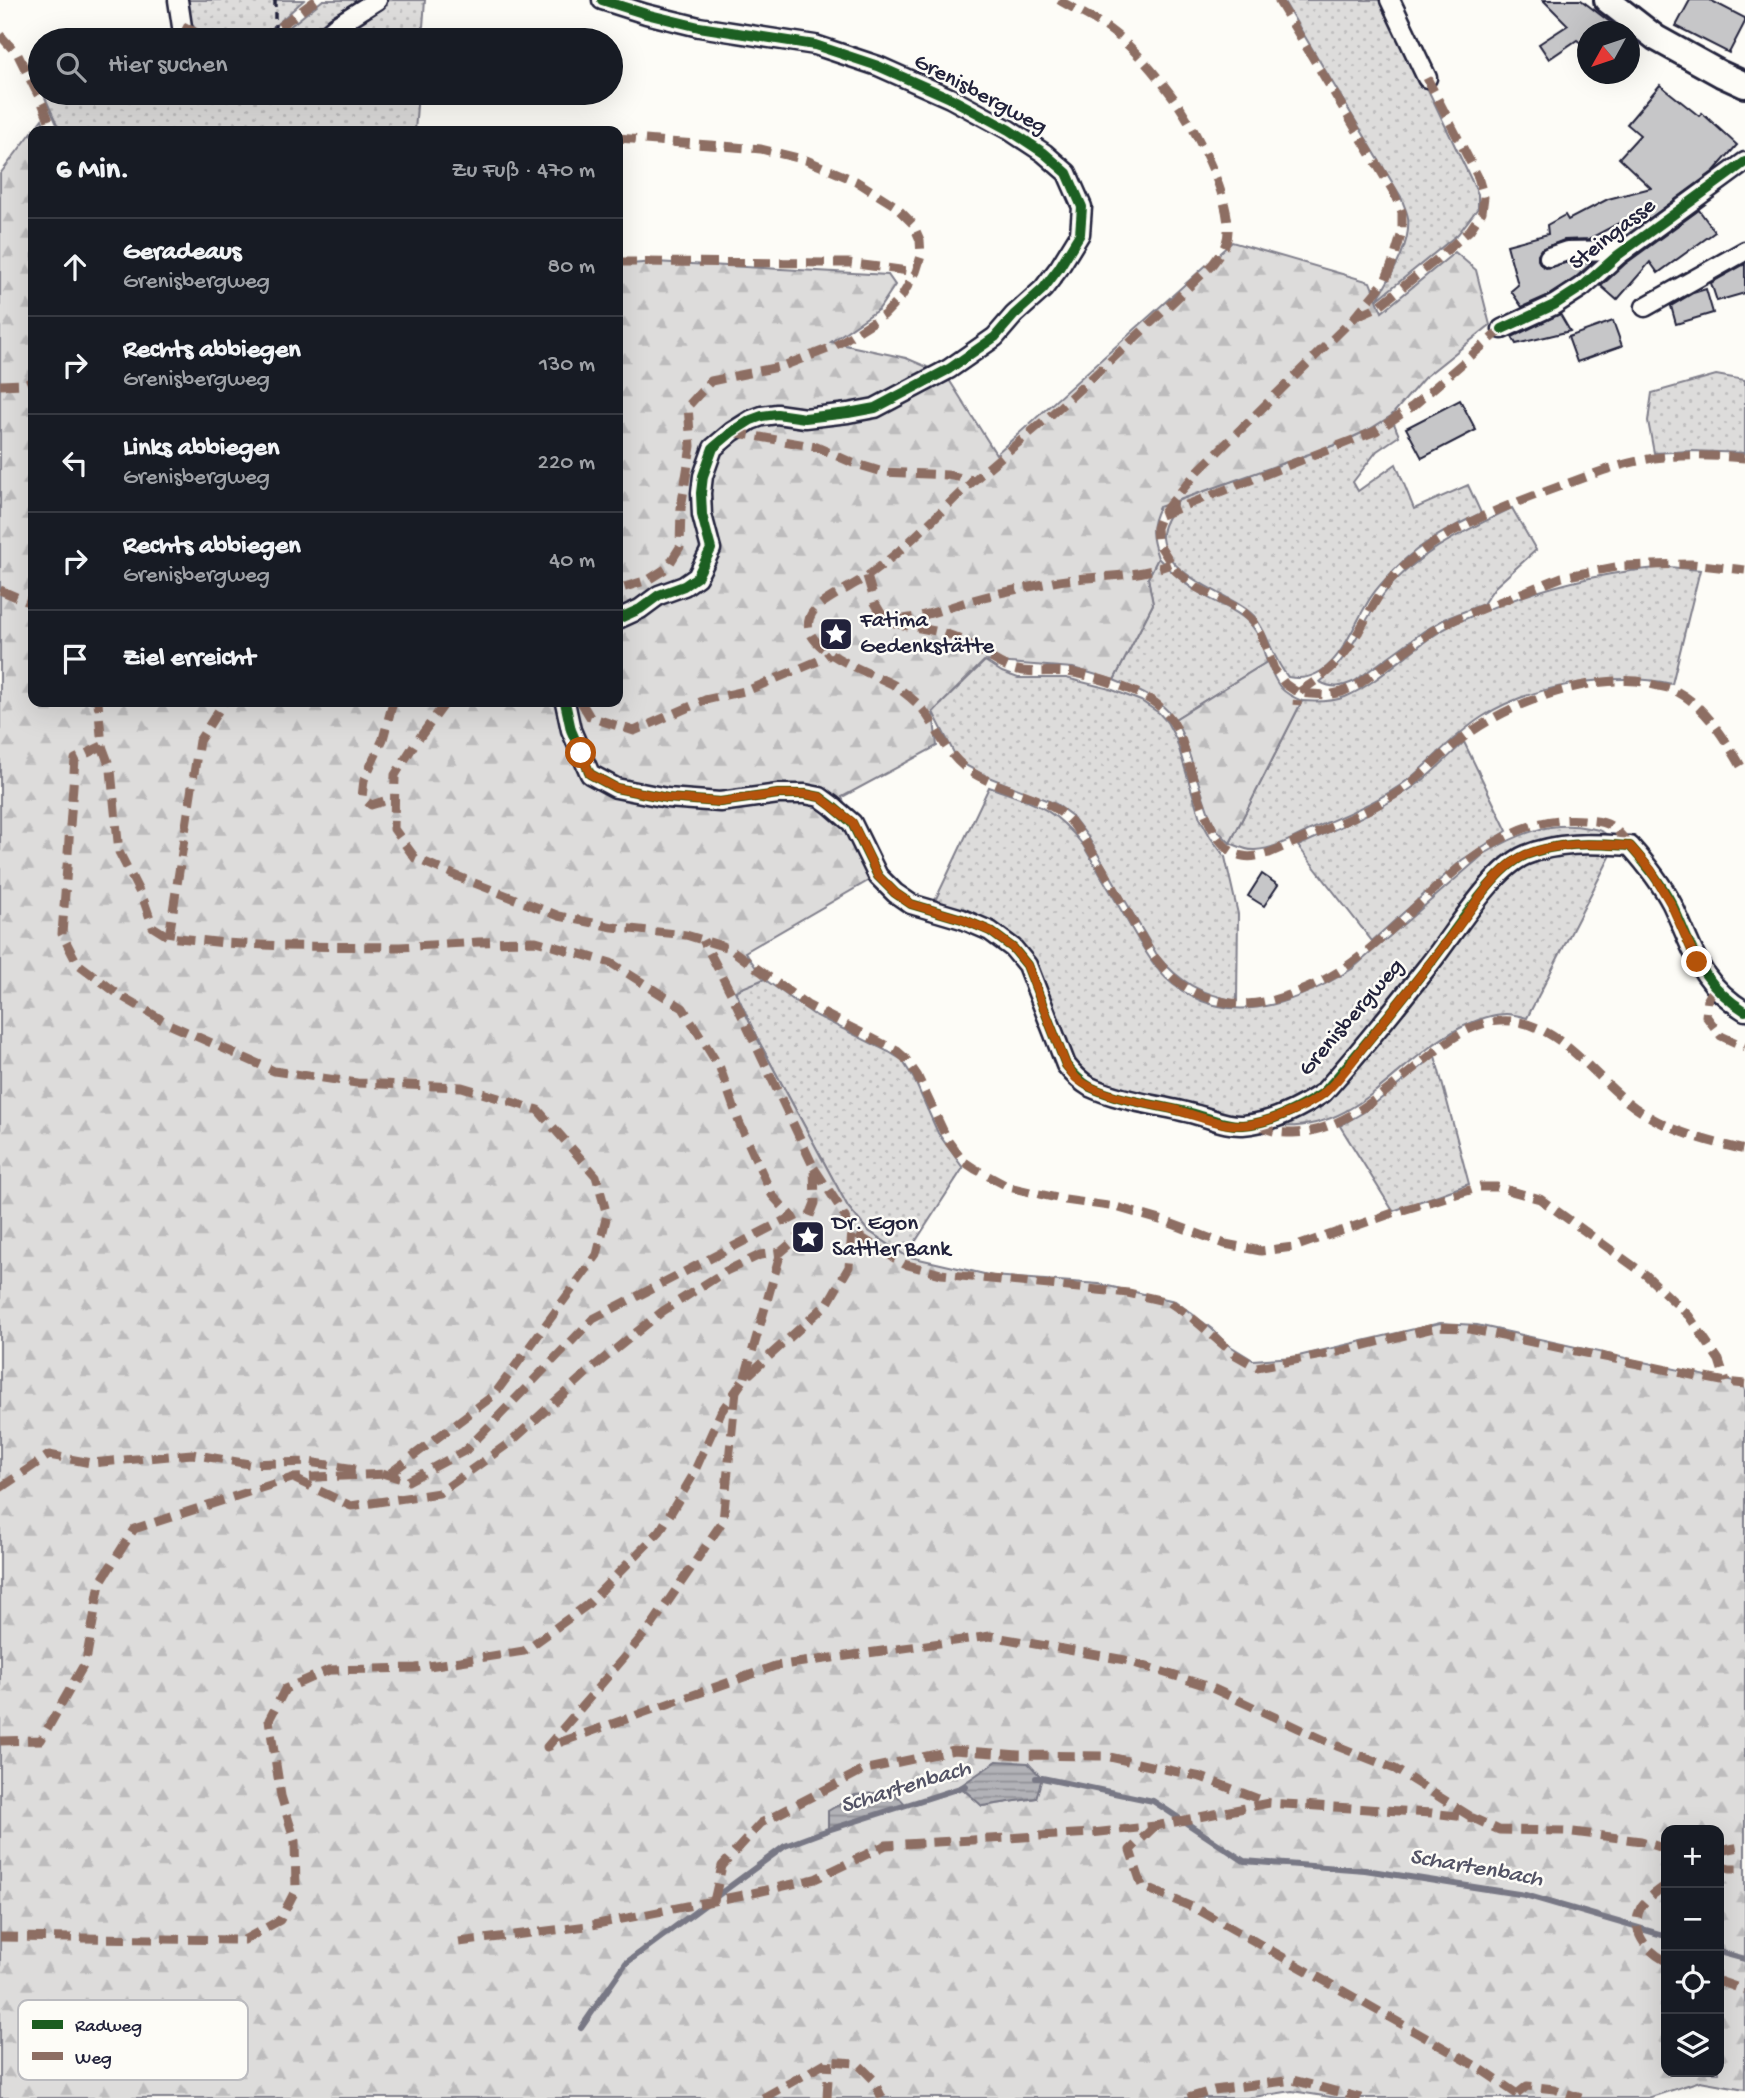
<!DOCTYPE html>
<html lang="de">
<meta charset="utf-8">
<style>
body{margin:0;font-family:"Gochi Hand",sans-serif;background:#242831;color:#f1f3f6}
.controls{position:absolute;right:21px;bottom:21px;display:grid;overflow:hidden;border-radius:14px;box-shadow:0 7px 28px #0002}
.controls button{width:63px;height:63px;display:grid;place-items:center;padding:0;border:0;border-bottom:2px solid #363941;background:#171b24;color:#f1f3f6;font:35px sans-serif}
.compass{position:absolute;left:1577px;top:21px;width:63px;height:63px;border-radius:50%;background:#171b24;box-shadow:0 7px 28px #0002;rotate:230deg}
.stop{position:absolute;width:21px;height:21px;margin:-16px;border:5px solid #b45309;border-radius:50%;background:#fff}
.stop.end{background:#b45309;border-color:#fff;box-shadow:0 2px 7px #0008}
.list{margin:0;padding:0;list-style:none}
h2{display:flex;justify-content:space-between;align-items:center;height:91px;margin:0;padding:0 28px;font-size:30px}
h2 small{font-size:23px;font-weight:400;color:#9ea1a6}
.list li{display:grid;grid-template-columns:46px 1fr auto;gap:21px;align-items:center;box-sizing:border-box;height:98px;padding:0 28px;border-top:2px solid #363941}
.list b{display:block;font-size:26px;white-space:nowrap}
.list p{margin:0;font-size:23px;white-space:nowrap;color:#9ea1a6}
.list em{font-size:23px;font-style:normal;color:#9ea1a6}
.icon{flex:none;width:38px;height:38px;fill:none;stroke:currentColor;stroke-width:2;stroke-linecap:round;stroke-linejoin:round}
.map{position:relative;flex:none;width:1745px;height:2098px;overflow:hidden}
.search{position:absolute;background:#171b24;box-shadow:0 7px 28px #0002;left:28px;top:28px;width:595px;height:77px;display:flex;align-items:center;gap:18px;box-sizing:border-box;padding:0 24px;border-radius:38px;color:#9ea1a6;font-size:26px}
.panel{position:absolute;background:#171b24;box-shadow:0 7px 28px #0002;left:28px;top:126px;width:595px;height:581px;border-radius:14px}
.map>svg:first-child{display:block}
.grass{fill:url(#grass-dots);stroke:#807f8b;stroke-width:2}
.forest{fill:url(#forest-firs);stroke:#807f8b;stroke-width:2;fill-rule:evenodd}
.water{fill:url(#water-rules);stroke:#787885;stroke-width:2}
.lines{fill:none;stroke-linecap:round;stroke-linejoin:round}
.stream{stroke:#787885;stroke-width:6}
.building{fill:#c6c6c8;stroke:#22223b;stroke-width:2}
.street-casing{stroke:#22223b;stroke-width:23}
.secondary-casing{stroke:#22223b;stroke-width:30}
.path{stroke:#22223b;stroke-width:3.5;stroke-dasharray:7 5;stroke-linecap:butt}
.street{stroke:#fdfcf7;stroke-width:18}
.secondary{stroke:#fdfcf7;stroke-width:24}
.quiet{stroke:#8d6e63;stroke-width:9;stroke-dasharray:18 9;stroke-linecap:butt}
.cycleway-casing{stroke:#fdfcf7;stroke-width:15}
.cycleway{stroke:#1b5e20;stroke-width:10}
.route{stroke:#b45309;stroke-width:9}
.labels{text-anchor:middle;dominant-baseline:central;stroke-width:5;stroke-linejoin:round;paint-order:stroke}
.street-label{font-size:23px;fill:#22223b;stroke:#fdfcf7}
.poi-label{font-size:23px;fill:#22223b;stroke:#fdfcf7;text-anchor:start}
.water-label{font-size:24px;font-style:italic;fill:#545466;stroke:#fdfcf7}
.key{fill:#fdfcf7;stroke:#bbbbbf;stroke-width:2}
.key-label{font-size:19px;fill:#22223b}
</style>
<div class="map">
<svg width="1745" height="2098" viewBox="0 0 1745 2098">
<defs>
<pattern id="grass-dots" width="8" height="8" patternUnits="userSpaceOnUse" patternTransform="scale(1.75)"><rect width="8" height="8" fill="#dddcdb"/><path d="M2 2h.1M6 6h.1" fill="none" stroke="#bdbcbd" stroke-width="1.8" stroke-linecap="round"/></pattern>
<pattern id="forest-firs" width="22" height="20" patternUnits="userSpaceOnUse" patternTransform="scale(1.75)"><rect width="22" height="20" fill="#dddcdb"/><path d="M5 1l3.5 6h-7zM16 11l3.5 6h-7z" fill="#bdbcbd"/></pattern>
<pattern id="water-rules" width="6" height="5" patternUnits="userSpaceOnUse" patternTransform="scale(1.75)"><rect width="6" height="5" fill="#b2b2b7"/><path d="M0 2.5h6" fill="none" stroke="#909096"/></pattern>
</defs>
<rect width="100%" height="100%" fill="#fdfcf7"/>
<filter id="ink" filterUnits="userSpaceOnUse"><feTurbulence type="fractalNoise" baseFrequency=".0143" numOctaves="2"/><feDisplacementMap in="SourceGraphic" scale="14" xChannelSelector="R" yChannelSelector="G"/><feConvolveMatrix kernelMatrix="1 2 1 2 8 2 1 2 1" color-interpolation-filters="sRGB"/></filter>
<g filter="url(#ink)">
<!-- grass -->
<g class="grass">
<path d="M181,0H304C291,11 277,26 262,35C241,47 202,43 189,20C185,15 183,6 181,0Z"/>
<polygon points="323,0 425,0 422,40 273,40"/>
<path d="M1283,0H1385L1478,194V208L1458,234L1377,300C1390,277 1411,246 1408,218C1407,211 1403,204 1401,197Z"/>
<polygon points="43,93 418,93 415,131 60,131"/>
<polygon points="1716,375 1745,380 1745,453 1691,451 1654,453 1648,421 1652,393"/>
<path d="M1391,416L1399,436L1377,451L1353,482L1358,491L1396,464L1414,509L1468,485L1481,513C1452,527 1422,542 1399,565C1389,575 1379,585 1371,597C1351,627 1335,687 1288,677C1272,659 1269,634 1254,616C1246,607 1233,601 1222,595C1200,583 1165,567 1162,538C1161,524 1172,511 1179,500L1340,443L1370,429Z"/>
<path d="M1512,508L1536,550L1495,587L1483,604L1445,619L1424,631L1355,681C1342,687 1333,689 1320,682C1350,658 1359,629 1380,599C1412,555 1464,531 1512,508Z"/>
<path d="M1158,558C1171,571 1184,584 1201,594C1218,604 1240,611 1252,626C1261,636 1263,650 1267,662L1175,719C1159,698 1137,690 1114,680L1153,604L1148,578Z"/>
<path d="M1669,567L1700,570L1672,684C1616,671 1531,685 1482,717C1455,734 1434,759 1409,779C1379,802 1344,815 1310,830C1293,838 1275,849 1255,850C1246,851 1239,846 1230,843L1302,701C1316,702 1332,702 1345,697C1385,680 1416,641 1456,623C1523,592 1596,572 1669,567Z"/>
<path d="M985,661L1002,672L1018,678H1066L1110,689L1141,701L1159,713L1167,722L1176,739L1200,818L1211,838L1225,857L1238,914L1237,1001C1201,994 1180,983 1157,955L1088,837L1072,816L1056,804L986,776L967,766L954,753L933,712Z"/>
<path d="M1464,742L1507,831L1462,860L1372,941L1298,846C1339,827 1382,810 1419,783C1435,771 1450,755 1464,742Z"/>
<path d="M989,787C1033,803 1053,806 1083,845C1098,871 1114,897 1129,924C1139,941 1148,958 1161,973C1169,983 1180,990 1191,996C1245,1025 1304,998 1352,969L1484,854C1516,835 1550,820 1588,828C1596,829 1602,830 1608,836L1607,839L1530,847L1333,1076L1303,1100L1250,1117L1234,1119L1090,1081L1068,1055L1024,953L932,907Z"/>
<path d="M1556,851L1612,853L1527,1018C1520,1016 1513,1014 1506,1014C1490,1014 1474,1021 1460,1028C1396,1061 1358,1132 1278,1126L1275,1122L1344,1081L1503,882L1518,867Z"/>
<polygon points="764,979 813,1014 889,1052 902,1060 914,1079 938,1133 963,1168 906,1256 867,1230 848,1207 756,1036 735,990"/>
<polygon points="1435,1056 1469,1184 1393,1211 1340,1126 1364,1112"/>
</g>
<!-- forest -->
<g class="forest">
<path d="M42,119L46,131H33V702H618V265L655,262L888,275L895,285L879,309L831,342L906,358L946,375L996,454L1232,242L1370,282L1382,312L1455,252L1476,270L1490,325L1424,378L1391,416L1370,429L1340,443L1159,507C1149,527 1151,537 1158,558L1148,578L1153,604L1114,680L1073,668L984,661L933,712L937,746L842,797L873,878L745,952L764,979L735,991L756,1036L848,1207L867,1230L906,1256L993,1276L1099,1284L1175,1301L1212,1329L1227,1344L1253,1360L1294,1357L1440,1323L1477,1325L1743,1384L1745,1391V2089L1700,2081L1648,2098H1337L1292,2091L1247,2098H0V174ZM997,1761L1036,1798L983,1806L960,1787ZM1666,1830H1719V2072H1666Z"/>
<path d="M1267,662C1278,685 1278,691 1302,701L1230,843L1217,830L1209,814L1183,736L1175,719Z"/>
</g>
<!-- water -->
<g class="water">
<polygon points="997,1761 1028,1763 1042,1778 1036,1798 982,1806 960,1786"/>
<polygon points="893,1791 906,1805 828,1830 828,1811 855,1795"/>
</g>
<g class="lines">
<!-- stream -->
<g class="stream">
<polyline points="1036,1778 1042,1778 1153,1801 1244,1861 1365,1870 1525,1895 1666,1936"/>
<polyline points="1719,1952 1745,1959"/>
<polyline points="581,2028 626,1963 785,1846 828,1830 966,1786"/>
</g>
</g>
<!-- building -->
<g class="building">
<polygon points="1543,0 1581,0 1623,32 1587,32 1587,48 1577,40 1549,59 1539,44 1568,25"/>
<polygon points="1690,0 1710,0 1745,18 1745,22 1729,53 1676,26"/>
<polygon points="1660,85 1699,116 1702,113 1737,145 1714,171 1623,238 1619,223 1589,239 1564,240 1541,249 1538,254 1538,260 1541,265 1546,268 1569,262 1592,263 1575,278 1549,295 1522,307 1511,291 1518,285 1507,245 1548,234 1547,225 1565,215 1568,220 1608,199 1651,188 1619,158 1640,135 1627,124"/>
<polygon points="1699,210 1715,232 1658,273 1650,262 1617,300 1601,286 1625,264"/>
<polygon points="1745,264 1745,293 1717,301 1711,283"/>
<polygon points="1706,289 1713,313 1676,324 1671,306 1693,293"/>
<polygon points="1560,314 1570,331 1516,344 1512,337"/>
<polygon points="1613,321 1622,346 1577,362 1568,337"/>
<polygon points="1460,400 1476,430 1422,458 1406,428"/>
<polygon points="1262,874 1278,885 1264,906 1248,896"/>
</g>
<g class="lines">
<!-- street casing -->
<g class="street-casing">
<g id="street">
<polyline points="178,0 184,40"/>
<polyline points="602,0 646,14 699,27 815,45 878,66 950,98 1009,130 1044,153 1067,173 1082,207 1080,234 1059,268 1043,289 1014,315 995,337 949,369 875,408 848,413 805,418 777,414 762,416 751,420 732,432 713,448 703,476 701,493 702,515 711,549 697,577 684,586 659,595 640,609 618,619"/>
<polyline points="1390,0 1427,78"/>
<polyline points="320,40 336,26 377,0"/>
<polyline points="1549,257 1567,251 1625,250"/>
<polyline points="1645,307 1745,251"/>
<polyline points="1502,329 1554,305 1582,287 1618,255 1745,162"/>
<path d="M565,702L571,730L590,774L616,788L667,798L720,802L778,794H805L820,797L831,805L852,823L878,876L895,893L911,904L962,919L990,931L1013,948L1027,965L1066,1065C1074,1075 1080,1081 1090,1087C1125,1103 1165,1105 1201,1116C1215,1120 1228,1126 1243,1125C1271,1123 1300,1108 1323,1093C1360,1052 1394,1009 1428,966C1452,937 1492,869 1526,855C1560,841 1594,844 1630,846C1646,864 1661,883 1672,904C1694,950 1698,982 1745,1011"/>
</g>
</g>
<!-- secondary casing -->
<g class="secondary-casing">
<polyline id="secondary" points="1607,0 1656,38 1721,74 1745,85"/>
</g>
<!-- path -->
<polyline class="path" points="275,0 275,30"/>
<!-- street -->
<use href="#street" class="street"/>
<!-- secondary -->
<use href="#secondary" class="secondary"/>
<!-- quiet -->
<g class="quiet">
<path d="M1059,0C1077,11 1098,20 1114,33C1137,51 1158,77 1175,100C1195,128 1238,209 1226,243C1223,251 1217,258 1212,265C1159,315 1107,365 1053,413C1019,443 982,471 950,503C923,529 896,556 866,577C853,586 820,601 812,613C790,648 875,674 894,685C904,692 917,702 924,711C939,731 946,754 967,769C998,792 1049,794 1073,824C1094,852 1111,883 1128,913C1140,934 1151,956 1168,973C1190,997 1232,1009 1264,1002C1298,995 1331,979 1358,958C1425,907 1490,811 1584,820C1595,821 1605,821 1614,828C1620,833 1625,840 1630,846"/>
<polyline points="1278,0 1393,191 1402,212 1402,232 1394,259 1385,281 1354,318 1198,471 1161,515 1156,528 1157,541 1176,571 1196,587 1241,610 1253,621 1261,634 1274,669 1285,684 1298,693 1297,705"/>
<polyline points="183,26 210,40"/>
<polyline points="0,35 18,55 43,105 53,131"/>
<polyline points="256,40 275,30 316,0"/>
<polyline points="618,138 761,149 806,160 856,181 894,205 913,224 920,240 921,256 916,272 902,296 884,315 833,347 783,366 711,381 688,406 691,446 681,508 680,547 667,568 648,580 618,589"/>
<polyline points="618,262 849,263 916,272"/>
<polyline points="1357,316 1379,306 1436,260 1470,230 1482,212 1484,197 1478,177 1427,78"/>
<polyline points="0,385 26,384 33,381"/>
<polyline points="732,432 817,447 853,463 883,472 947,475 973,480"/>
<path d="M1745,458C1715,456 1685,454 1654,458C1621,463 1590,475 1558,487C1500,508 1438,530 1395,575C1371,600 1362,634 1339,660C1328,673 1312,683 1298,693L1327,695L1342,692L1359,684L1434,630L1456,619L1562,577L1621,566L1649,565L1691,564L1745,570"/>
<polyline points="1161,515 1376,431 1413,406 1502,329"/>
<path d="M867,576L875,603L885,620C905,627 927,628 947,634C970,641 987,658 1008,667C1027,675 1047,670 1066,672C1090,674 1143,691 1160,707C1168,714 1175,724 1179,733C1192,764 1204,849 1243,856C1252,858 1260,855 1269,853C1310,835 1356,819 1394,795C1420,779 1440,755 1464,737C1508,704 1581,677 1637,681C1644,682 1651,684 1658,686C1663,687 1669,688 1674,690C1706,705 1728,744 1745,773"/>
<polyline points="0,590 33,604"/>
<path d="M895,620C929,617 952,605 984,597C1007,591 1030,587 1053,582C1092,575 1134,579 1170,564"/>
<polyline points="393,702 383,739 364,780 362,797 371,805 394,798"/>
<polyline points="446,702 414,745 395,775 394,829 415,858 459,877 559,916 613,927 686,935 729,948 807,1005 897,1051 905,1058 917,1075 948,1141 963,1161 975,1169 1009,1187 1065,1200 1116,1207 1167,1222 1225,1244 1261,1251 1294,1247 1396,1212 1480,1187 1497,1187 1540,1199 1646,1275 1689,1316 1719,1360 1726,1382"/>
<polyline points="581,702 590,717 634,731 705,700 749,690 825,658 830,654"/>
<polyline points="102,746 111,770 119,852 144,901 153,927 169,937 226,943 282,946 400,947 478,942 536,941 611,963 683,1008 720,1068 739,1122 772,1195 793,1218"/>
<polyline points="169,937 199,741 224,702"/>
<polyline points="1715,987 1708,999 1706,1016 1721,1036 1745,1047"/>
<path d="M1258,1123C1268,1132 1280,1133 1293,1133C1344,1132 1388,1089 1426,1059C1445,1043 1465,1027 1490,1022C1558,1010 1594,1084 1645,1114C1676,1133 1710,1142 1745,1150"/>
<polyline points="814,1168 841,1209 852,1232 904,1264 941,1274 1128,1293 1169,1302 1191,1317 1234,1354 1257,1367 1338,1352 1437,1327 1464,1328 1726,1382 1745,1384"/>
<polyline points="745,1377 781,1252"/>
<polyline points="736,1390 723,1521 652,1625 547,1747 775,1666 990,1636 1125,1660 1210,1687 1337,1746 1395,1769 1473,1818"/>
<polyline points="382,1473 408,1481 466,1450 593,1319 783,1221 793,1218 795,1222"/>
<polyline points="295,1479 351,1506 439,1493 512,1441 591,1369 663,1311 726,1271 760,1255 781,1252 803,1233 815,1203 814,1168 734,999 703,940"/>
<polyline points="0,1488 49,1455 91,1463 192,1454 249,1464 309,1462 355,1469"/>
<polyline points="0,1741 41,1740 86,1661 100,1583 134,1529 292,1478 389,1474 494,1395 597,1255 607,1215 596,1176 538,1110 462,1087 357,1083 274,1071 169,1024 118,994 77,963 62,934 75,759 102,746 98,702"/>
<polyline points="1155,1826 1130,1850 1142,1886 1199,1910 1476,2066 1517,2094"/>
<polyline points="1719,1851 1745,1846"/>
<polyline points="1719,1865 1730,1868 1745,1868"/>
<path d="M1666,1885C1658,1891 1646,1899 1641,1907C1629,1930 1646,1951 1666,1961"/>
<polyline points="714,1901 722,1866 761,1823 863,1770 954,1750 1018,1755 1105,1756 1201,1777 1269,1803"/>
<polyline points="0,1937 244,1940 280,1920 296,1889 295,1841 281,1796 269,1720 285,1689 329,1670 416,1668 524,1651 587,1605 660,1531 692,1477 721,1412 745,1378 828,1303 849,1267 852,1232"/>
<polyline points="459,1942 587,1926 753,1893 815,1879 886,1845 1092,1833 1155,1826 1269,1803 1432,1813 1473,1818 1499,1830 1566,1831 1641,1841 1666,1849"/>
<polyline points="1719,1981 1745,1990"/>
<polyline points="1517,2094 1527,2086 1554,2089 1581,2098"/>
<polyline points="763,2098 829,2061 857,2063 873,2079 882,2098"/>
<polyline points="827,2098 829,2061"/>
<polyline points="1188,2098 1214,2090 1293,2080 1361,2098"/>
</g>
<!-- cycleway casing -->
<g class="cycleway-casing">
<g id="cycleway">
<polyline points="602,0 646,14 699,27 815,45 878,66 950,98 1009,130 1044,153 1067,173 1082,207 1080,234 1059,268 1043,289 1014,315 995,337 949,369 875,408 848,413 805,418 777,414 762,416 751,420 732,432 713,448 703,476 701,493 702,515 711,549 697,577 684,586 659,595 640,609 618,619"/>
<polyline points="1502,329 1554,305 1582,287 1618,255 1745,162"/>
<path d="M565,702L571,730L590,774L616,788L667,798L720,802L778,794H805L820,797L831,805L852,823L878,876L895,893L911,904L962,919L990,931L1013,948L1027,965L1066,1065C1074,1075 1080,1081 1090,1087C1125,1103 1165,1105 1201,1116C1215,1120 1228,1126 1243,1125C1271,1123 1300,1108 1323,1093C1360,1052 1394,1009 1428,966C1452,937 1492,869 1526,855C1560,841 1594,844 1630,846C1646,864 1661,883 1672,904C1694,950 1698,982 1745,1011"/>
</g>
</g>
<!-- cycleway -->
<use href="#cycleway" class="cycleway"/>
</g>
</g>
<g class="lines" filter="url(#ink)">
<!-- route -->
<path class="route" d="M581,753L590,774L616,788L667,798L720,802L778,794H805L820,797L852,822L878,876L895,893L911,904L962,919L990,931L1013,948L1027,965L1066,1065C1069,1069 1073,1075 1076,1078C1095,1095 1147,1104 1172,1109C1193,1114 1217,1125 1239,1125C1261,1126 1305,1108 1323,1094C1340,1080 1354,1058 1368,1041C1398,1004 1428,967 1457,928C1474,905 1499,867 1525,855C1560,841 1594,844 1630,846L1651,870L1671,904L1697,962"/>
</g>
<!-- icons -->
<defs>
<g id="sight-square" transform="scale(1.75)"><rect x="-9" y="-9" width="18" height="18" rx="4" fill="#22223b" stroke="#fdfcf7"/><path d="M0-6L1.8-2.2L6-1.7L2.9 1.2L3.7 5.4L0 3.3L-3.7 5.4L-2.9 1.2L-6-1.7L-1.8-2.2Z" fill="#fff"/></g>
</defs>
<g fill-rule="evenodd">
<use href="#sight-square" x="836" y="634"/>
<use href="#sight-square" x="808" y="1237"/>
</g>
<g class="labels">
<!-- street labels -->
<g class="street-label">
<text transform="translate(980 95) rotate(28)">Grenisbergweg</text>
<text transform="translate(1613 235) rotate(-38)">Steingasse</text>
<text transform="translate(1352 1018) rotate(-49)">Grenisbergweg</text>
</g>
<!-- poi labels -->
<g class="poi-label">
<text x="860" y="621">Fatima<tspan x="860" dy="26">Gedenkstätte</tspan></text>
<text x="832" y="1224">Dr. Egon<tspan x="832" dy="26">Sattler Bank</tspan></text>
</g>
<!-- water labels -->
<g class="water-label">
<text transform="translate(906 1788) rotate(-17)">Schartenbach</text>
<text transform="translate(1476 1869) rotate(10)">Schartenbach</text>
</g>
</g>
<!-- legend -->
<rect x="18" y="2000" width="230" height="80" rx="10" class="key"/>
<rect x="32" y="2020" width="31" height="9" fill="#1b5e20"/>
<rect x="32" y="2052" width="31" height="8" fill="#8d6e63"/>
<g class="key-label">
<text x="75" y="2031">Radweg</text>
<text x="75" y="2063">Weg</text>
</g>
</svg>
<div class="controls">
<button>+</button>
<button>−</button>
<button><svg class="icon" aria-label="locate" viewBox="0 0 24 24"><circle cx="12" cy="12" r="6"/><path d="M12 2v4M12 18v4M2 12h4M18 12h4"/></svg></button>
<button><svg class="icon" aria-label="layers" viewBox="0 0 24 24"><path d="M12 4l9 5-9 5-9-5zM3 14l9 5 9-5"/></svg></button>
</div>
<svg class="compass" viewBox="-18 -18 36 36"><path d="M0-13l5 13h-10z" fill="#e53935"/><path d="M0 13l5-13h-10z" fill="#9ea1a6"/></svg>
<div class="stop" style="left:581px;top:753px"></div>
<div class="stop end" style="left:1697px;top:962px"></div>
<div class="search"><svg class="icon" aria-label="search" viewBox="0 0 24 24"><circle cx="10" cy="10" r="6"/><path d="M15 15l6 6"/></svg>Hier suchen</div>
<section class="panel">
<h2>6 Min.<small>Zu Fuß · 470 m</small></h2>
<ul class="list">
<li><svg class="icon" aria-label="ahead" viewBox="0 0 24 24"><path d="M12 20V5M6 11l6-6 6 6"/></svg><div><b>Geradeaus</b><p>Grenisbergweg</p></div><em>80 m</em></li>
<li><svg class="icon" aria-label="right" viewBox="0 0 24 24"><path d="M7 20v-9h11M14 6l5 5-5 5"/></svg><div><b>Rechts abbiegen</b><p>Grenisbergweg</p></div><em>130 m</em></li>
<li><svg class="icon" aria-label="left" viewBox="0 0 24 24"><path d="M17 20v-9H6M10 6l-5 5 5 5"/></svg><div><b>Links abbiegen</b><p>Grenisbergweg</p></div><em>220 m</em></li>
<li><svg class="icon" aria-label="right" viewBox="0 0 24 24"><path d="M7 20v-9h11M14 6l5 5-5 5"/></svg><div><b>Rechts abbiegen</b><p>Grenisbergweg</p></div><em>40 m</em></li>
<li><svg class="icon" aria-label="arrive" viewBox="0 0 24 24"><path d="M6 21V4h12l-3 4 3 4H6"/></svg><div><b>Ziel erreicht</b></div></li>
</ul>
</section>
</div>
